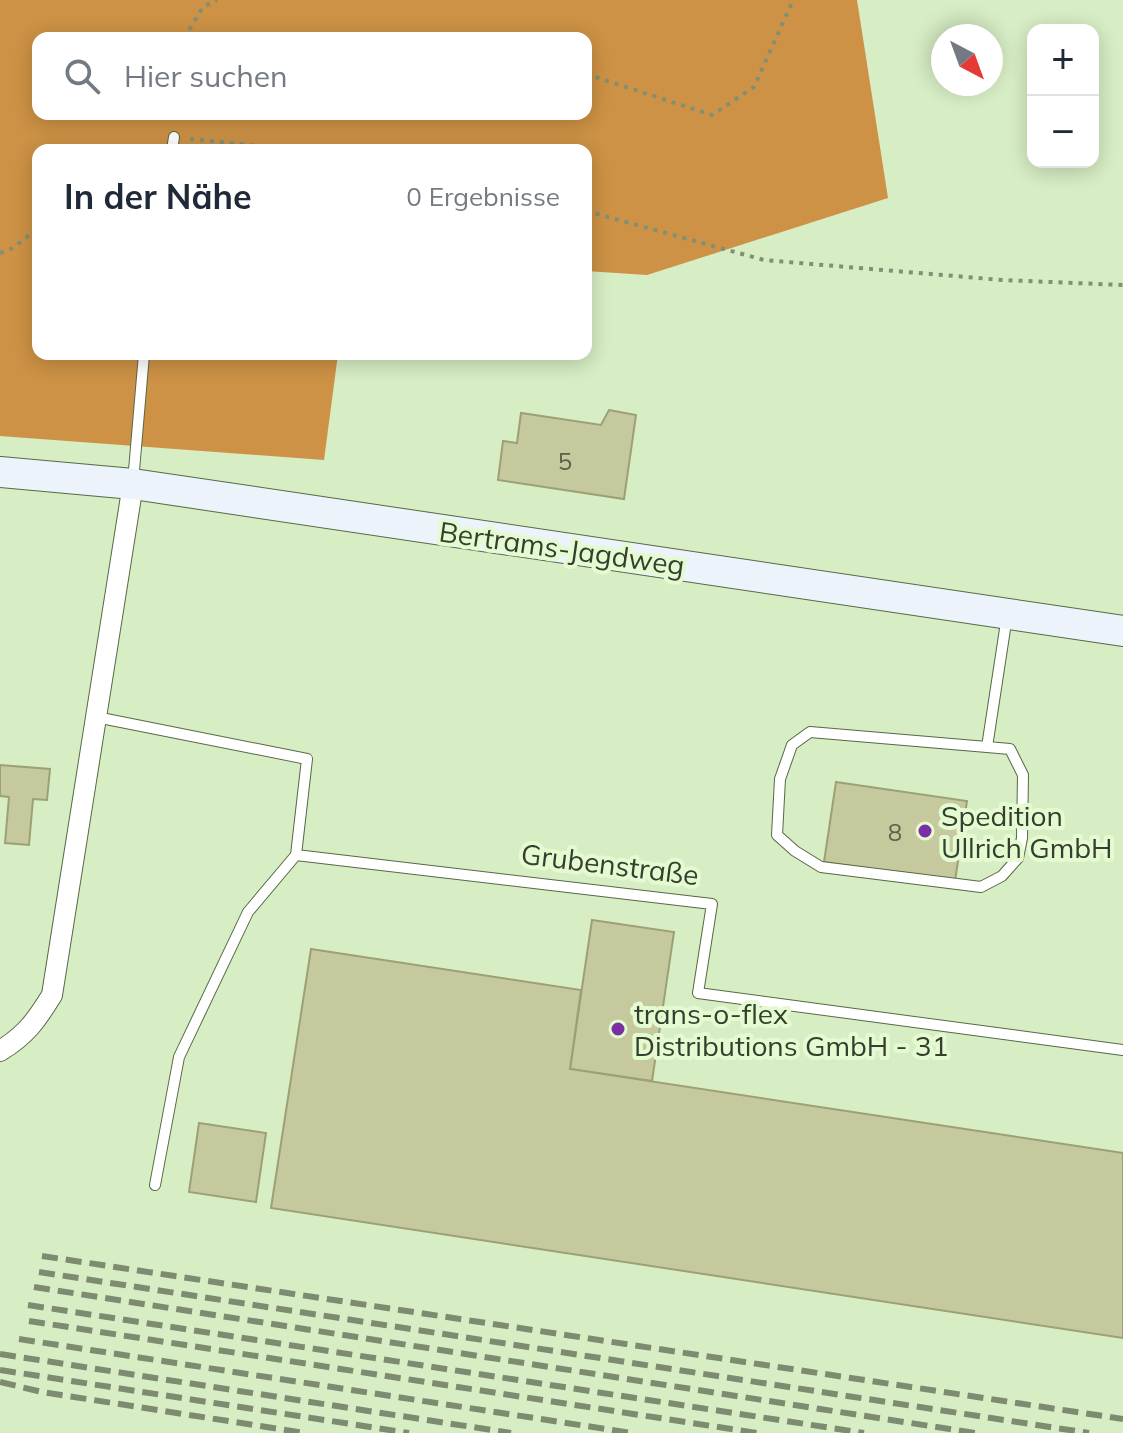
<!DOCTYPE html>
<html lang="de">
<meta charset="utf-8">
<style>
body{margin:0;font-family:Mulish,sans-serif;background:#f2f2f3;color:#1f2937}
.controls{position:absolute;right:24px;top:24px;display:grid;overflow:hidden;border-radius:16px;box-shadow:0 4px 20px #0003}
.controls button{width:72px;height:72px;display:grid;place-items:center;padding:0;border:0;border-bottom:2px solid #e0e1e3;background:#fff;color:#1f2937;font:40px sans-serif}
.compass{position:absolute;left:931px;top:24px;width:72px;height:72px;border-radius:50%;background:#fff;box-shadow:0 4px 20px #0003;rotate:139deg}
.list{margin:0;padding:0;list-style:none}
h2{display:flex;justify-content:space-between;align-items:center;height:104px;margin:0;padding:0 32px;font-size:34px}
h2 small{font-size:26px;font-weight:400;color:#747a83}
.icon{flex:none;width:44px;height:44px;fill:none;stroke:currentColor;stroke-width:2;stroke-linecap:round;stroke-linejoin:round}
.map{position:relative;flex:none;width:1123px;height:1433px;overflow:hidden}
.search{position:absolute;background:#fff;box-shadow:0 4px 20px #0003;left:32px;top:32px;width:560px;height:88px;display:flex;align-items:center;gap:20px;box-sizing:border-box;padding:0 28px;border-radius:16px;color:#747a83;font-size:30px}
.panel{position:absolute;background:#fff;box-shadow:0 4px 20px #0003;left:32px;top:144px;width:560px;height:216px;border-radius:16px}
.map>svg:first-child{display:block}
.forest{fill:#cd9245;fill-rule:evenodd}
.building{fill:#c6c99d;stroke:#9da075;stroke-width:2}
.lines{fill:none;stroke-linecap:round;stroke-linejoin:round}
.service-casing{stroke:#566945;stroke-width:12}
.minor-casing{stroke:#566945;stroke-width:22}
.secondary-casing{stroke:#566945;stroke-width:32}
.path{stroke:#819074;stroke-width:4;stroke-dasharray:4 6;stroke-linecap:butt}
.service{stroke:#fff;stroke-width:10}
.minor{stroke:#fff;stroke-width:20}
.secondary{stroke:#ecf3fb;stroke-width:30}
.rail{stroke:#7d8c71;stroke-width:6;stroke-dasharray:16 8;stroke-linecap:butt}
.poi-dot{fill:#7a30a3;stroke:#e4fbd1;stroke-width:3}
.labels{text-anchor:middle;dominant-baseline:central;stroke-width:8;stroke-linejoin:round;paint-order:stroke}
.number-label{font-size:24px;fill:#5a624a}
.street-label{font-size:28px;fill:#363f2f;stroke:#e4fbd1}
.poi-label{font-size:28px;fill:#363f2f;stroke:#e4fbd1;text-anchor:start}
</style>
<div class="map">
<svg width="1123" height="1433" viewBox="0 0 1123 1433">
<rect width="100%" height="100%" fill="#d7edc4"/>
<!-- forest -->
<path class="forest" d="M0,0H857L888,198L647,275L586,271V150H38V354H338L324,460L0,436ZM38,38H586V114H38Z"/>
<!-- building -->
<g class="building">
<polygon points="609,410 636,415 624,499 498,480 503,441 517,443 521,413 601,425"/>
<polygon points="0,765 50,769 47,800 33,799 29,845 5,843 9,797 0,796"/>
<polygon points="836,782 967,801 955,881 824,862"/>
<polygon points="592,920 674,932 652,1081 570,1069"/>
<polygon points="311,949 581,990 570,1069 1123,1153 1123,1338 271,1208"/>
<polygon points="199,1123 266,1133 256,1202 189,1192"/>
</g>
<g class="lines">
<!-- service casing -->
<g class="service-casing">
<g id="service">
<polyline points="172,150 174,137"/>
<polyline points="133,482 144,354"/>
<polyline points="96,717 307,759 296,855 712,904 698,993 1123,1050"/>
<polyline points="987,747 1010,749 1023,775 1022,838 1018,858 1002,876 981,887 821,867 795,851 777,835 780,779 792,745 810,732 987,747 1007,616"/>
<polyline points="155,1185 179,1057 248,912 296,855"/>
</g>
</g>
<!-- minor casing -->
<g class="minor-casing">
<path id="minor" d="M0,1051C26,1035 36,1021 52,995L133,484"/>
</g>
<!-- secondary casing -->
<g class="secondary-casing">
<polyline id="secondary" points="0,472 133,484 1123,631"/>
</g>
<!-- path -->
<g class="path">
<polyline points="184,38 203,7 217,0"/>
<polyline points="586,74 712,115 754,87 793,0"/>
<polyline points="190,139 298,150"/>
<polyline points="586,211 764,260 1002,280 1123,285"/>
<polyline points="0,253 13,248 38,228"/>
</g>
<!-- service -->
<use href="#service" class="service"/>
<!-- minor -->
<use href="#minor" class="minor"/>
<!-- secondary -->
<use href="#secondary" class="secondary"/>
<!-- rail -->
<g class="rail">
<polyline points="42,1256 1123,1419"/>
<polyline points="39,1272 1089,1433"/>
<polyline points="34,1287 975,1433"/>
<polyline points="28,1305 864,1433"/>
<polyline points="29,1321 757,1433"/>
<polyline points="19,1339 632,1433"/>
<polyline points="0,1354 511,1433"/>
<polyline points="0,1370 409,1433"/>
<polyline points="0,1382 42,1392 305,1433"/>
</g>
</g>
<!-- markers -->
<g class="poi-dot">
<circle cx="925" cy="831" r="8"/>
<circle cx="618" cy="1029" r="8"/>
</g>
<g class="labels">
<!-- number labels -->
<g class="number-label">
<text x="565" y="461">5</text>
<text x="895" y="832">8</text>
</g>
<!-- street labels -->
<g class="street-label">
<text transform="translate(562 548) rotate(8)">Bertrams-Jagdweg</text>
<text transform="translate(610 864) rotate(7)">Grubenstraße</text>
</g>
<!-- poi labels -->
<g class="poi-label">
<text x="941" y="815">Spedition<tspan x="941" dy="32">Ullrich GmbH</tspan></text>
<text x="634" y="1013">trans-o-flex<tspan x="634" dy="32">Distributions GmbH - 31</tspan></text>
</g>
</g>
</svg>
<div class="controls">
<button>+</button>
<button>−</button>
</div>
<svg class="compass" viewBox="-18 -18 36 36"><path d="M0-13l5 13h-10z" fill="#e53935"/><path d="M0 13l5-13h-10z" fill="#747a83"/></svg>
<div class="search"><svg class="icon" aria-label="search" viewBox="0 0 24 24"><circle cx="10" cy="10" r="6"/><path d="M15 15l6 6"/></svg>Hier suchen</div>
<section class="panel">
<h2>In der Nähe<small>0 Ergebnisse</small></h2>
<ul class="list">
</ul>
</section>
</div>
